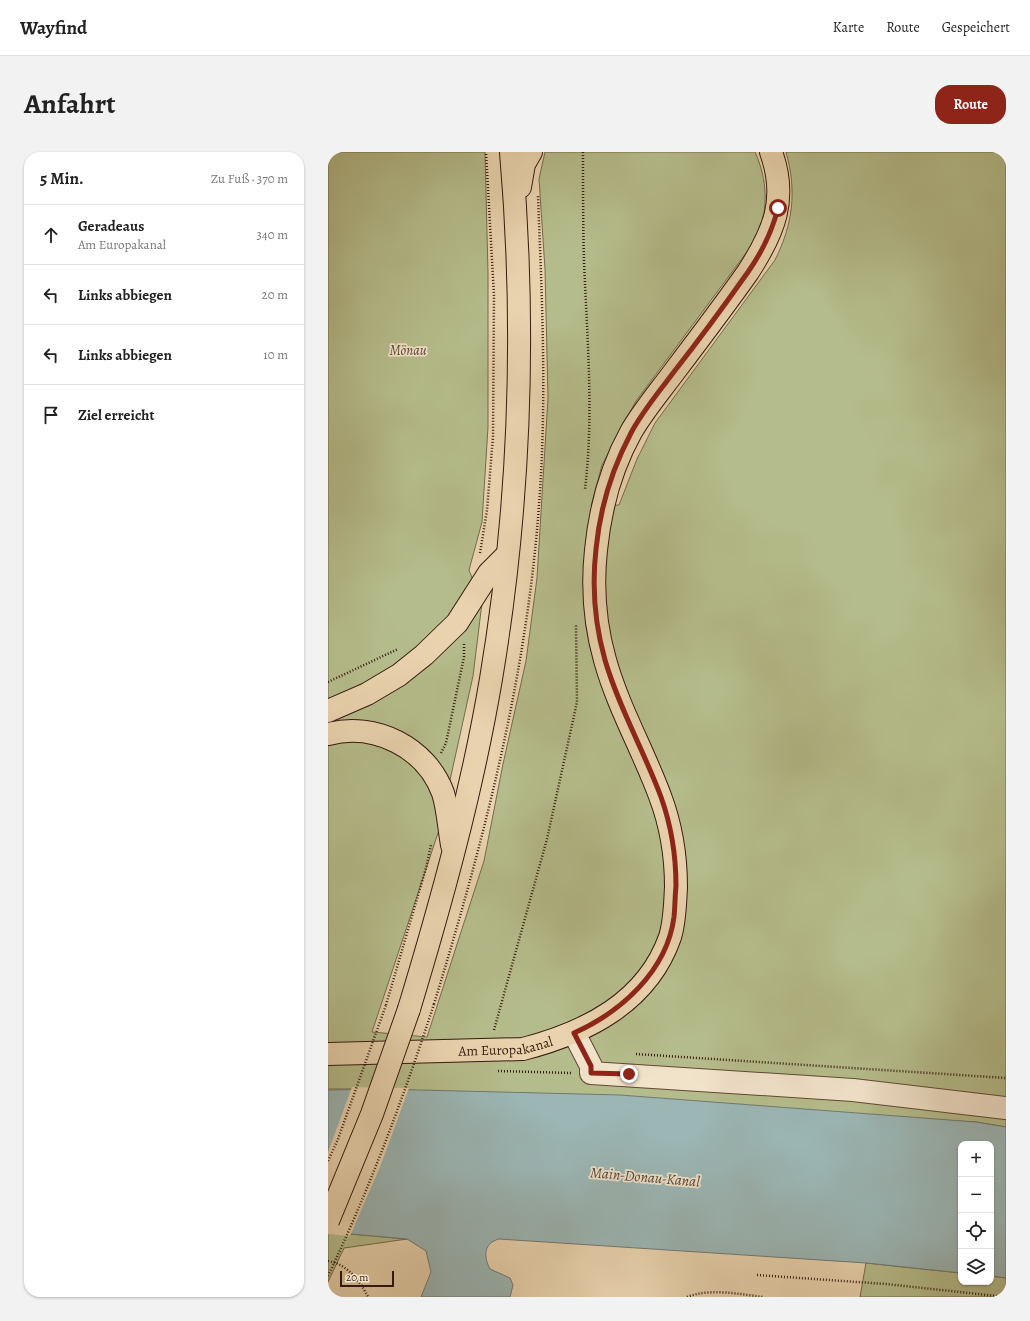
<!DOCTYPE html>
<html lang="de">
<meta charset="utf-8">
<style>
body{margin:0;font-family:Alegreya,serif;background:#f2f2f2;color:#222}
.controls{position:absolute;right:12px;bottom:12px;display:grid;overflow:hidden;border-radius:8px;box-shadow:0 1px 3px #0004}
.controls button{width:36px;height:36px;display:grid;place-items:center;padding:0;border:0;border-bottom:1px solid #e0e0e0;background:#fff;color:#222;font:20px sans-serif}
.scale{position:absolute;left:12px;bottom:10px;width:54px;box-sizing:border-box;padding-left:4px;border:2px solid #351a0d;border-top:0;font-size:11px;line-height:14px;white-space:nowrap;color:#351a0d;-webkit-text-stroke:3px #f1e2ca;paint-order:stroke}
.stop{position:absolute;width:12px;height:12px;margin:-9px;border:3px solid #8f2418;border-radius:50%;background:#fff}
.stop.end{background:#8f2418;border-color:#fff;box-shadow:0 1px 4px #0008}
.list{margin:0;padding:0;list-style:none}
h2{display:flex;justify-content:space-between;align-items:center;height:52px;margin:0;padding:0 16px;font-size:17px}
h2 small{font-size:13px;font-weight:400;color:#767676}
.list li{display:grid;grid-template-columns:26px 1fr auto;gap:12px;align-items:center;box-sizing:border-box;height:60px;padding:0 16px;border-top:1px solid #e0e0e0}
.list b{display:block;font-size:15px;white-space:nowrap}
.list p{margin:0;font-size:13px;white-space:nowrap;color:#767676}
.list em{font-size:13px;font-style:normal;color:#767676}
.icon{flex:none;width:22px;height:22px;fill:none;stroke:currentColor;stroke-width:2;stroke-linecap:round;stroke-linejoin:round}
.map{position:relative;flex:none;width:678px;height:1145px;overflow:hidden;border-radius:16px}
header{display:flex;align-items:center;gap:24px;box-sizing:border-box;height:56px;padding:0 20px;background:#fff;border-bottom:1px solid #e0e0e0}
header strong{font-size:19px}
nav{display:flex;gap:22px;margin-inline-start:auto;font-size:14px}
.intro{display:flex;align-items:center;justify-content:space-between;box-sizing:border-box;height:96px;padding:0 24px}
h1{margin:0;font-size:28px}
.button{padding:10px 18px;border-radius:16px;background:#8f2418;color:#fff;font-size:14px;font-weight:700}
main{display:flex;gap:24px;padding:0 24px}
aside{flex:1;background:#fff;border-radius:16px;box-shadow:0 1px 3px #0004}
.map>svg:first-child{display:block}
.green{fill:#b5bc8b;stroke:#756b4c}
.water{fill:#9bb6b5;stroke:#727872}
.pier{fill:#e9d3ae}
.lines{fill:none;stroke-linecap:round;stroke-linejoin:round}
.minor-casing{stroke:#624835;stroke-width:24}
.major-casing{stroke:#351a0d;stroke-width:24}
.path{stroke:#351a0d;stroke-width:2.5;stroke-dasharray:1 2;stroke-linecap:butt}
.minor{stroke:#f1e2ca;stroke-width:22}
.major{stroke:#e9d3ae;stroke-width:22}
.major-bridge-casing{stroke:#351a0d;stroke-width:24;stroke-linecap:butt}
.path-bridge{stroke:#351a0d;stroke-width:2.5;stroke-dasharray:1 2;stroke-linecap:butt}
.major-bridge{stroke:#e9d3ae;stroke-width:22}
.route{stroke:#8f2418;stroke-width:5}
.labels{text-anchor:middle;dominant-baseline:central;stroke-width:3.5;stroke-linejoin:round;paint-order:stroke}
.park-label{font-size:14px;font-style:italic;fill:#5b4b33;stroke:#f1e2ca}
.street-label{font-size:14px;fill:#351a0d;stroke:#f1e2ca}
.water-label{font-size:15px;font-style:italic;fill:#54493f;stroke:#f1e2ca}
</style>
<header>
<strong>Wayfind</strong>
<nav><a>Karte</a><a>Route</a><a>Gespeichert</a></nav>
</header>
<div class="intro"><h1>Anfahrt</h1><a class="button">Route</a></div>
<main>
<aside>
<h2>5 Min.<small>Zu Fuß · 370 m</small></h2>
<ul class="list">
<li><svg class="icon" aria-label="ahead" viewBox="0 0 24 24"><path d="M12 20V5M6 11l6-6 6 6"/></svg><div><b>Geradeaus</b><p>Am Europakanal</p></div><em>340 m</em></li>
<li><svg class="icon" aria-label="left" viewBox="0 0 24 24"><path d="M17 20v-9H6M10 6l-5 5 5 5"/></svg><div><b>Links abbiegen</b></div><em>20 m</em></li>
<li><svg class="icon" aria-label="left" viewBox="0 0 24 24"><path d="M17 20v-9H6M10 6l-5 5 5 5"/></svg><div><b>Links abbiegen</b></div><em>10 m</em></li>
<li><svg class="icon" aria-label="arrive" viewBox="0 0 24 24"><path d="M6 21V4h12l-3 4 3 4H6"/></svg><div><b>Ziel erreicht</b></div></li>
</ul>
</aside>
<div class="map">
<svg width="678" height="1145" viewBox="0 0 678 1145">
<rect width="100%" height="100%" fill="#e9d3ae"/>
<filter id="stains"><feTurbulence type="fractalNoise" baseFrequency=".005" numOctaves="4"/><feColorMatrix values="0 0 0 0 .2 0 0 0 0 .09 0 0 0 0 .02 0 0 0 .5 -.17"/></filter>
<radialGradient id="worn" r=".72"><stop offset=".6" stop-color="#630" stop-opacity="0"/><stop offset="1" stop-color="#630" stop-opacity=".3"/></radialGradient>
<!-- green -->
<g class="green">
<path d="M0,0H157L160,121V275L154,370L141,418L154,451L145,524L111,678L44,880L99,885L156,709L175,612L198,509L209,426L220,246L217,117L211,27L217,0H427C440,29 440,55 430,85L308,249L274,313L263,354L291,353L309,307L327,271L447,108C465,72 469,39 458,0H678V975L648,970L51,937H0Z"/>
<polygon points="0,1080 79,1087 16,1096 0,1130"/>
<polygon points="538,1111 633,1121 633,1130 663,1130 663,1124 678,1126 678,1145 532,1145"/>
</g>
<!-- water -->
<path class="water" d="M51,937L292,943L648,970L678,975V1126L663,1124V992H633V1121L538,1111L171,1087C156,1091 155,1104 162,1117L182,1126L185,1133L182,1145H93L103,1120L98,1099L79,1087L0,1080V938Z"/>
<!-- pier -->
<polygon class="pier" points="24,935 81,936 52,1015 22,1084 0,1082 0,1000"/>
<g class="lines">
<!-- minor casing -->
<g class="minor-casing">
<polyline id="minor" points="246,881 263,914 263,921 525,938 678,956"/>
</g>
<!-- major casing -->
<g class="major-casing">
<g id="major">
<polyline points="192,35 196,12 203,0"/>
<polyline points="0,559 39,542 71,523 96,503 129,471 161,421 179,403"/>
<path d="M0,582C47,570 98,595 115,641C120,657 121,676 124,693"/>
<path d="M81,857C114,748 144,639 163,527C192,354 198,174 183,0"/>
<path id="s1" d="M0,902L195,897C257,881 319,851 342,785C347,769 347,752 348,735C348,705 343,673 332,644C315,598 290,555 277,508C267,473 264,435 268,398C272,358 283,316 303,280C315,259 332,239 346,220C371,187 396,154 420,120C446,80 460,47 443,0"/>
</g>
</g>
<!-- path -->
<g class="path">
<path d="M255,0C255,36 255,73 256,109C259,185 266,262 257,337"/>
<polyline points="152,401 159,358 165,285 166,144 158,0"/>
<polyline points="0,530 70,497"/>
<polyline points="113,601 118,591 136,505 136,491"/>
<path d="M106,852C156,689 199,522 211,353C219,250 214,147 210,44"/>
<polyline points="58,853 98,716 103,693"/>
<polyline points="166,878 219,687 249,550 248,472"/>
<polyline points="308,902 678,926"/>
<polyline points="170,919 243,921"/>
<path d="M0,1109C19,1112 32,1129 40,1145"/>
<polyline points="429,1123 558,1132 678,1145"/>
<path d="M359,1145C382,1136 411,1142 435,1145"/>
</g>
<!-- minor -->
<use href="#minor" class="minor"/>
<!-- major -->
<use href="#major" class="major"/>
<!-- major-bridge casing -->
<g class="major-bridge-casing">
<polyline id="major-bridge" points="0,1069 44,962 81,857"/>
</g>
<!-- path-bridge -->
<g class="path-bridge">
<polyline points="0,1009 10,987 58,853"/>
<path d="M0,1124C42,1036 76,944 106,852"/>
</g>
<!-- major-bridge -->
<use href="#major-bridge" class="major-bridge"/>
</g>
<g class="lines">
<!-- route -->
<path class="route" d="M301,922L263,921V914L246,881C293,860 339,819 346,765C347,755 347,744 348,734C348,704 343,673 333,645C316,599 291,556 277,508C267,473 264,433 268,397C272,356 284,317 303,281C314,260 331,240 345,221C371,188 396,154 420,120C434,100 444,80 450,56"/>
</g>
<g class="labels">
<!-- park labels -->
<g class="park-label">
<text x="80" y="198">Mönau</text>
</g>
<!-- street labels -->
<g class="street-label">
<text stroke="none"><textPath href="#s1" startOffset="178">Am Europakanal</textPath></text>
</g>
<!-- water labels -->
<g class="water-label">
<text transform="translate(317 1025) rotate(5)">Main-Donau-Kanal</text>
</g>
</g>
<rect width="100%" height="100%" filter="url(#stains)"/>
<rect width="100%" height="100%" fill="url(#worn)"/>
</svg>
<div class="controls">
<button>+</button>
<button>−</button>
<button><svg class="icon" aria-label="locate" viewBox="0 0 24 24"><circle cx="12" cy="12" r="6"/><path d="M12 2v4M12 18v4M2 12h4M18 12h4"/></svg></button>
<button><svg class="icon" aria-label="layers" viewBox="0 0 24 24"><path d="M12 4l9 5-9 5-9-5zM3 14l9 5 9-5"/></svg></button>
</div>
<div class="scale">20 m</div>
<div class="stop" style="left:450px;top:56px"></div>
<div class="stop end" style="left:301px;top:922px"></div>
</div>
</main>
